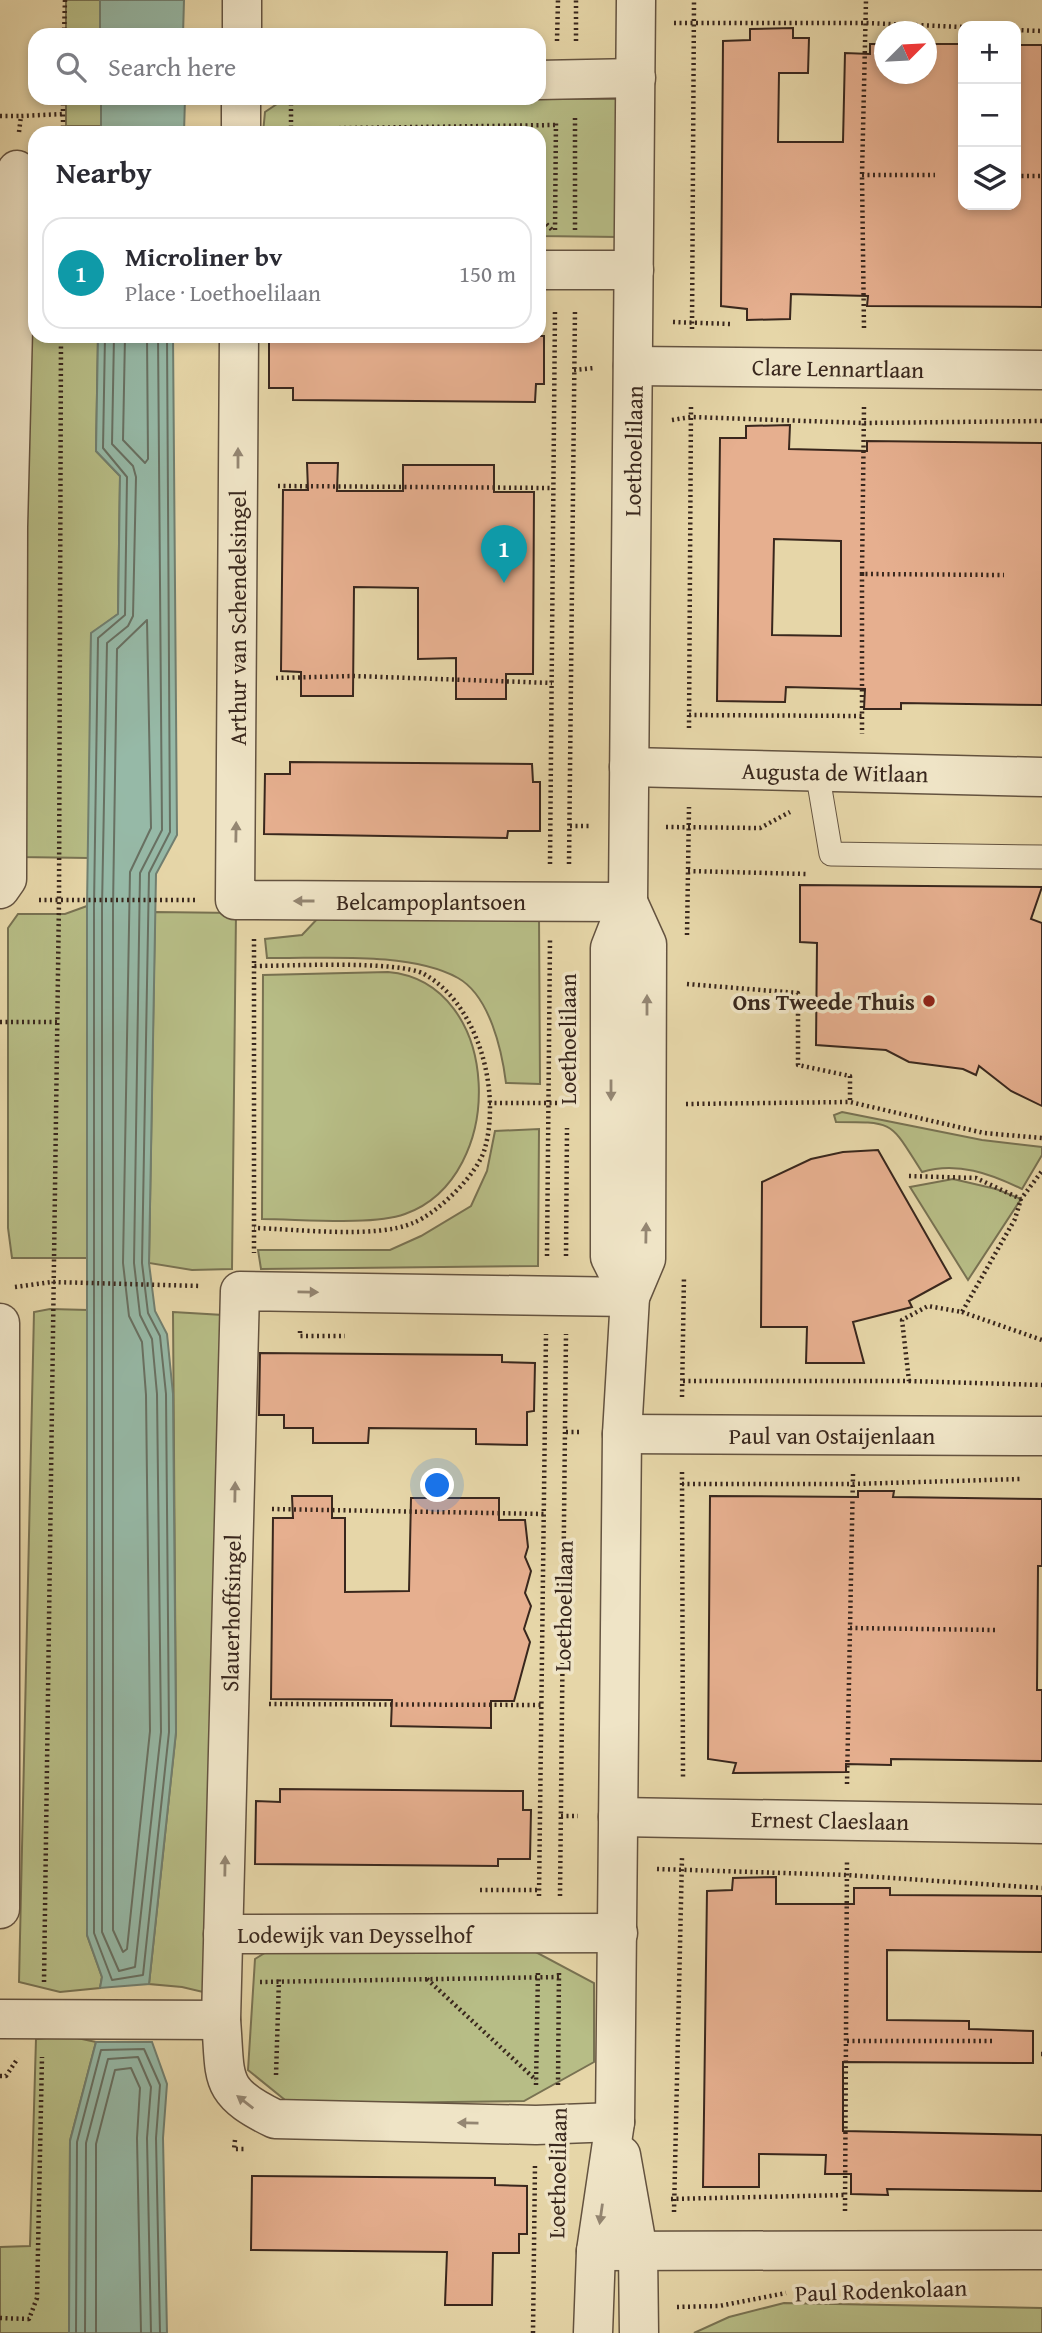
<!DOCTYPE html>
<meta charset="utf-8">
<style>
body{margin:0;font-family:"Gentium Book Plus",serif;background:#f2f2f3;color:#2b2b33}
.controls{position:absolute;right:21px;top:21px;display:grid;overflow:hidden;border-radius:14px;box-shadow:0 4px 10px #0003}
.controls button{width:63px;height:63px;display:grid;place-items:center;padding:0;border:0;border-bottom:2px solid #e1e1e2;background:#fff;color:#2b2b33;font:35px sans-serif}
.compass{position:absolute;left:874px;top:21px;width:63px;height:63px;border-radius:50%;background:#fff;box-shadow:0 4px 10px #0003;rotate:66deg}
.you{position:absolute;left:438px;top:1486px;width:24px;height:24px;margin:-18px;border:5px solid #fff;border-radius:50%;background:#1a73e8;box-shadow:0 0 0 10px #1a73e833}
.badge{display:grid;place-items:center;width:46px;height:46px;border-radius:50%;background:#ea580c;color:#fff;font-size:23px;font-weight:700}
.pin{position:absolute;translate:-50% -58px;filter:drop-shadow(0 2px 4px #0008)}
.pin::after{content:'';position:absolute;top:37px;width:24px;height:21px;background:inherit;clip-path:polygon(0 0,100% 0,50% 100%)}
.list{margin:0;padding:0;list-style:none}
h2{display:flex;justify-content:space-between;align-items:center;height:91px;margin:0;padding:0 28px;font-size:30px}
h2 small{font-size:23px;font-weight:400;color:#7c7c81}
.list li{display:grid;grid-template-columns:46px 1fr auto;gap:21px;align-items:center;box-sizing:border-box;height:112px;margin:0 14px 14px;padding:0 14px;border:2px solid #e1e1e2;border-radius:21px}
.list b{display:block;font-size:26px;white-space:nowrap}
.list p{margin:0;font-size:23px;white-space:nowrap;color:#7c7c81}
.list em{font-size:23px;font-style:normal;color:#7c7c81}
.icon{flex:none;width:38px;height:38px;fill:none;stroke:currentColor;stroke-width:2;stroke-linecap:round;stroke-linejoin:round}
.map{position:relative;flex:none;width:1042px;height:2333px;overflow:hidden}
.search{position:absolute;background:#fff;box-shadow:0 4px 10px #0003;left:28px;top:28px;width:518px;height:77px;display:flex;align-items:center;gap:18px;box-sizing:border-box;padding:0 24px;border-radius:21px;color:#7c7c81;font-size:26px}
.panel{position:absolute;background:#fff;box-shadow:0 4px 10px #0003;left:28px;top:126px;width:518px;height:217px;border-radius:21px}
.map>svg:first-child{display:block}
.green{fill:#b7bd86;stroke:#787252;stroke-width:2}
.water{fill:#96b9a7;stroke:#717f70;stroke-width:2}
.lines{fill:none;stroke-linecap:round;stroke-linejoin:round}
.shore{stroke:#687062;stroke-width:2}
.building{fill:#e6af8f;stroke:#39271d;stroke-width:2;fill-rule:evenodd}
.lane-casing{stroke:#645340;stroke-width:25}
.street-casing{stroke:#645340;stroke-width:41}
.path{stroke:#39271d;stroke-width:4.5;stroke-dasharray:2 3.5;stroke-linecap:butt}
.lane{stroke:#efe4c6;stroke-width:23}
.street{stroke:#efe4c6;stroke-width:38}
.oneway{fill:#948672}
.poi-dot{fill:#8f2418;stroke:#efe4c6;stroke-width:2.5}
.labels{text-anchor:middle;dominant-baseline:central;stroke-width:7;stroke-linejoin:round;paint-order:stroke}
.street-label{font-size:23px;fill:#39271d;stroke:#efe4c6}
.poi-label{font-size:23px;font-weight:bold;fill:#39271d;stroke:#efe4c6;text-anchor:end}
</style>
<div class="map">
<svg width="1042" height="2333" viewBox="0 0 1042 2333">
<rect width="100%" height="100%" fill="#e6d6a8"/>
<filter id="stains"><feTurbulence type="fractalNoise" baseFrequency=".00286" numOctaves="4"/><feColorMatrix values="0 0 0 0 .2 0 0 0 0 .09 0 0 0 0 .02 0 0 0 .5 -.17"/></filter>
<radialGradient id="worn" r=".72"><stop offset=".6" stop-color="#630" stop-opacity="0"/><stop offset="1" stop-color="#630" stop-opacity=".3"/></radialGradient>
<!-- green -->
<g class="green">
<rect x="66" y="0" width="34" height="35"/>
<rect x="66" y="98" width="35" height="28"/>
<polygon points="286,98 618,99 618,237 539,236 539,133 263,133 265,112"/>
<polygon points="35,191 35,336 98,336 96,451 120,476 118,614 91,634 89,858 18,857 19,213"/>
<polygon points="87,906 88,1258 12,1258 8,1228 8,928 18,914 65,914"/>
<polygon points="155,912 236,913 232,1269 192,1270 149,1263"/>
<path d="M320,916L539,917L540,1084L506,1083C502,1051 490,996 458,978C409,951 322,959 267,958L265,939L302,935Z"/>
<path d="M388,972C503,982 509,1177 405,1214C371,1226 300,1219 262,1219L263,975Z"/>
<path d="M842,1112L982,1140L1042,1147V1155L1022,1189C991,1174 957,1161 922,1172C890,1122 896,1122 836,1122L834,1115Z"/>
<polygon points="539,1129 538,1266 261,1269 258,1250 390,1250 421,1236 471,1206 487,1171 495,1131"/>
<polygon points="953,1179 996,1189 1021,1199 968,1280 910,1187"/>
<polygon points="50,1309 88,1310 87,1935 102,1977 100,1988 60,1992 19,1982 34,1312"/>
<polygon points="173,1312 223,1315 203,1992 182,1987 149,1984 176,1732"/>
<polygon points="281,1943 532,1950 594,1983 594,2062 524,2101 290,2104 248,2070 255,1959"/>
<polygon points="68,2036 96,2042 70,2141 69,2333 0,2333 0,2247 30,2246 36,2039"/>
<polygon points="784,2303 1042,2308 1042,2333 694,2333 729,2317"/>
</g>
<!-- water -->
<g class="water">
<polygon points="100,0 184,0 183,35 100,35"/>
<polygon points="101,98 185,98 184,133 101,133"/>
<polygon points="98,336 173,336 177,835 156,874 149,1263 155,1311 167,1334 173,1394 176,1732 149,1984 100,1988 102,1977 87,1935 87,906 91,633 118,614 120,476 96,451"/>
<polygon points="96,2042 152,2042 167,2084 163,2138 167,2333 69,2333 70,2141"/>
</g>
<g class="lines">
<!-- shore -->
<g class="shore">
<polyline points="105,336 103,448 127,477 125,615 98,638 94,906 94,1933 112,1980 143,1975 169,1732 166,1394 160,1336 148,1313 142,1263 149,873 170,832 167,336"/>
<polyline points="114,336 112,444 133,466 136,477 133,616 128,626 107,643 102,907 102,1932 119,1971 135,1967 161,1732 157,1394 152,1339 140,1315 134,1263 140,873 162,830 158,336"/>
<polyline points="125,336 123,440 145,463 148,459 147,336"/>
<polygon points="147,620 151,828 130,872 123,1263 129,1316 142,1342 146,1395 150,1731 127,1949 123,1952 113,1930 113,907 117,649"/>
<polyline points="76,2333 77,2142 101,2050 144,2049 160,2085 156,2138 160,2333"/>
<polyline points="85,2333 86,2143 108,2059 138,2057 151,2087 147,2138 151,2333"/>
<polyline points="96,2333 96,2144 115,2070 131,2068 140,2088 137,2138 141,2333"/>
</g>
</g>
<!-- building -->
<g class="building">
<polygon points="793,28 793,38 809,38 808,73 779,73 778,142 843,142 845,53 870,54 870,44 885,44 885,74 927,74 927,44 963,44 963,205 1016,205 1016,45 1042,45 1042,307 867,306 868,296 791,294 790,319 747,320 747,309 721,306 723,41 750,40 750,29"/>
<polygon points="269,336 544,336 544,384 536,384 535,402 293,400 293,388 269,388"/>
<path d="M790,425L789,449L867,451V441L1042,443V705L901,703V709H864L865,689L786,687L785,702L717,701L720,438H746V426ZM774,539L841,541V636L772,635Z"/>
<polygon points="307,463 338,463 337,491 403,491 403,465 494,465 494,492 534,492 533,674 506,674 506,699 456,699 456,658 418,659 418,588 354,587 353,696 301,696 301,672 281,671 283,490 308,490"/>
<polygon points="290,762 532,764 533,782 540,782 540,831 508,831 507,838 264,834 265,774 290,774"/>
<polygon points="800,885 1042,887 1031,919 1042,923 1042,1106 1011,1091 979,1066 976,1075 963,1069 909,1062 886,1050 816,1045 817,943 800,942"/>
<polygon points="878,1150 951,1278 909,1301 912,1307 853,1322 864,1363 806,1363 807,1327 761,1327 762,1182 811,1159 843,1152"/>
<polygon points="260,1353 502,1355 502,1362 535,1363 534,1411 527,1412 527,1445 476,1444 476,1429 369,1428 368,1443 313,1443 313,1428 284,1428 284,1415 259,1415"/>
<polygon points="858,1491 894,1491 893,1497 1042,1499 1042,1566 1038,1566 1037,1690 1042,1690 1042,1761 891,1759 891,1765 846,1764 846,1772 733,1773 736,1763 708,1759 710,1496 858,1497"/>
<polygon points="292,1496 332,1496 332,1518 345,1518 345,1592 409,1591 411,1498 499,1498 499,1520 525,1520 528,1547 525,1557 531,1571 525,1593 531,1606 524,1629 530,1642 514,1701 491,1701 491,1728 391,1726 392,1700 271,1699 273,1518 293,1518"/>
<polygon points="280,1789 523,1791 523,1810 531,1810 530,1859 498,1859 498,1866 255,1864 256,1801 280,1802"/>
<polygon points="776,1877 776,1904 854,1904 854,1888 890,1888 890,1895 1042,1896 1042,1952 887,1950 887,2020 969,2021 969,2029 1033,2031 1033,2063 843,2062 843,2131 1042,2135 1042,2191 887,2189 888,2195 851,2194 851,2174 825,2174 826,2155 759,2154 759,2187 703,2187 707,1891 732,1890 733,1878"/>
<polygon points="252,2176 495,2178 495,2185 527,2186 527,2234 519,2234 519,2253 493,2253 492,2305 445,2305 447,2252 251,2250"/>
</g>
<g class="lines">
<!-- lane casing -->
<g class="lane-casing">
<polyline id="lane" points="817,771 831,854 1042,857"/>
</g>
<!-- street casing -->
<g class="street-casing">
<g id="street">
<polyline points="242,35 242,0"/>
<polyline points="539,80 636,78"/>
<polyline points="241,133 241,98"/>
<polyline points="539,270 634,270"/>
<polyline points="239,336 235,900 628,902"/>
<polyline points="633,366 1042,370"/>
<polyline points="629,767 1042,777"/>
<polyline points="0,889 7,879 8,527 17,170"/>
<polyline points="630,1297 610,1257 610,948 628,902 636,0"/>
<polyline points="0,1323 0,1909"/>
<polyline points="622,1434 1042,1436"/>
<polyline points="618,1817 1042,1824"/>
<polyline points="223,1934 618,1933"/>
<polyline points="0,2019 221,2020"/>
<path d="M615,2122L536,2125L275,2119C217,2091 226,2079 221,2020L240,1291L630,1297"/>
<polyline points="621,2155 638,2251 639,2333"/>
<polyline points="596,2251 1042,2250"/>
<polyline points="593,2333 596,2251 615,2122 622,1434 630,1297 646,1259 647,944 628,902"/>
</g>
</g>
<!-- path -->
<g class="path">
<polyline points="674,23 866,23 963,27"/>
<polyline points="1016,30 1042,31"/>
<polyline points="64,35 65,0"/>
<polyline points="557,41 558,0"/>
<polyline points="576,41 576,0"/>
<polyline points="291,98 291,132"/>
<polyline points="0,116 21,116"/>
<polyline points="278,129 556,125"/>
<polyline points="19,132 21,116 63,114"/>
<polyline points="63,133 63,98"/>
<polyline points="862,175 935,175"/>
<polyline points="1016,176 1042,176"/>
<polyline points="539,216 553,231"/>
<polyline points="555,230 556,120"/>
<polyline points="575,230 575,116"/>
<polyline points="673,322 731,324"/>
<polyline points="864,328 862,175 866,0"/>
<polyline points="692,329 694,0"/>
<polyline points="574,370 594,368"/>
<polyline points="864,407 862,574 1004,575"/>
<polyline points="672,420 691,417 864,423 1042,421"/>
<polyline points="278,486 553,488"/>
<polyline points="862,574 862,734"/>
<polyline points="276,678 354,676 552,683"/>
<polyline points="689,715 862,716"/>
<polyline points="689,728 691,405"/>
<polyline points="570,826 591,826"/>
<polyline points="666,827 760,828 790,812"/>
<polyline points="550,864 555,309"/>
<polyline points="569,864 575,309"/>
<polyline points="688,871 806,874"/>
<polyline points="39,900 195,900"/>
<polyline points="687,935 689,807"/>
<path d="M254,939V966C289,966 397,960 424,974C478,1004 501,1090 485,1148C478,1174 438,1213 413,1223C376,1239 296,1229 254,1228"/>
<polyline points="254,966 254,1253"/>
<polyline points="687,984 798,993 798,1065 850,1076 850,1102"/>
<polyline points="0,1022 57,1022"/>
<polyline points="489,1103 572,1103"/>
<polyline points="686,1104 850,1102 984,1133 1042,1138"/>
<polyline points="909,1176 976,1178 1021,1199 1042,1171"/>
<polyline points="547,1256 550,939"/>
<polyline points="566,1256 567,1128"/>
<polyline points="15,1287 52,1282 201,1286"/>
<polyline points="962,1312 1042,1340"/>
<polyline points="300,1331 300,1336 345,1336"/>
<polyline points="683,1381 909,1381 902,1320 928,1306 962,1312 1015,1219 1021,1199"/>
<polyline points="909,1381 1042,1385"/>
<polyline points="682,1397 684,1276"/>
<polyline points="566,1432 582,1432"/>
<polyline points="682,1472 683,1778"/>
<polyline points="682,1484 853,1484 1020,1479"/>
<polyline points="272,1509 544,1514"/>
<polyline points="850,1628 995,1630"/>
<polyline points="269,1704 541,1705"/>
<polyline points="847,1784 853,1474"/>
<polyline points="561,1816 578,1816"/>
<polyline points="657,1869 847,1875 1042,1888"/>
<polyline points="480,1890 539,1890"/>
<polyline points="539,1896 546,1334"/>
<polyline points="560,1896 566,1334"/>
<polyline points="427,1979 536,2080"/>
<polyline points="44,1982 59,900 61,336"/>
<polyline points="260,1982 559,1977"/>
<polyline points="847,2041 993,2041"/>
<polyline points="1041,2054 1042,2054"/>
<polyline points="276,2075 279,1979"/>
<polyline points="0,2076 6,2076 18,2058"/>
<polyline points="536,2085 538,1971"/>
<polyline points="558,2085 559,1971"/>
<polyline points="235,2140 234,2149 244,2149"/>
<polyline points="671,2199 846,2195"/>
<polyline points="845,2211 847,1859"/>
<polyline points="674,2212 682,1857"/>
<polyline points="556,2232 557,2164"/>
<polyline points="677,2307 719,2306 786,2293"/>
<polyline points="0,2318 29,2319 37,2298 42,2057"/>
<polyline points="533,2333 535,2164"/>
</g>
<!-- lane -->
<use href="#lane" class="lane"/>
<!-- street -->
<use href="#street" class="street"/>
</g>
<!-- one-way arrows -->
<defs><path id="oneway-solid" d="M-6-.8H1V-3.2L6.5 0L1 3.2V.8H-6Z" transform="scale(1.75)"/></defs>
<g class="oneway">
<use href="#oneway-solid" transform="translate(238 458) rotate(-90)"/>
<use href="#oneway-solid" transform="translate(236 832) rotate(-89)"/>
<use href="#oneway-solid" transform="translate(304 901) rotate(-180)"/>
<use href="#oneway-solid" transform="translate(647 1005) rotate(-90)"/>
<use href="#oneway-solid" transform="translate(611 1090) rotate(90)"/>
<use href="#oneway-solid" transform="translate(646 1233) rotate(-89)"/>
<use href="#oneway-solid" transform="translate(308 1292) rotate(1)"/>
<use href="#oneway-solid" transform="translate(235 1492) rotate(-89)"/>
<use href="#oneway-solid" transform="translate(225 1866) rotate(-89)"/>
<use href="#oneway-solid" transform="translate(245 2102) rotate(-142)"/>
<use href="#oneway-solid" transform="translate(468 2123) rotate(-179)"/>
<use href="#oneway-solid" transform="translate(601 2214) rotate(98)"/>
</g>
<!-- markers -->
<circle class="poi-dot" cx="929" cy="1001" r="7"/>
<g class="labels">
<!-- street labels -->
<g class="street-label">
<text transform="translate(838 368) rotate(1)">Clare Lennartlaan</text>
<text transform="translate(633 451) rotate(-89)">Loethoelilaan</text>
<text transform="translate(237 618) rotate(-90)">Arthur van Schendelsingel</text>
<text transform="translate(835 772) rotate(1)">Augusta de Witlaan</text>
<text x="431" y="901">Belcampoplantsoen</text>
<text transform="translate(567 1039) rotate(-90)">Loethoelilaan</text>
<text x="832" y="1435">Paul van Ostaijenlaan</text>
<text transform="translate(563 1606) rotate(-89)">Loethoelilaan</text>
<text transform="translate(231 1613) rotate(-89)">Slauerhoffsingel</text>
<text transform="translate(830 1820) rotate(1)">Ernest Claeslaan</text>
<text x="355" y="1934">Lodewijk van Deysselhof</text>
<text transform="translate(557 2173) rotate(-89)">Loethoelilaan</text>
<text transform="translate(881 2290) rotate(-2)">Paul Rodenkolaan</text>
</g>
<!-- poi labels -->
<g class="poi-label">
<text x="915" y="1001">Ons Tweede Thuis</text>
</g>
</g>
<rect width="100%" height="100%" filter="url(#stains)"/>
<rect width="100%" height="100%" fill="url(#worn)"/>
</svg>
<div class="controls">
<button>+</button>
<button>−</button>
<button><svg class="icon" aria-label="layers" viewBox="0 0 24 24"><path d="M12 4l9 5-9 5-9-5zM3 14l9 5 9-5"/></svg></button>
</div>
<svg class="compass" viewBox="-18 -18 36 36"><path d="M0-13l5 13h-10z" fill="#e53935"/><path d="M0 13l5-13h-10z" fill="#7c7c81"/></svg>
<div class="you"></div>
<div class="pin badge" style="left:504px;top:583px;background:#0f9aa8">1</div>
<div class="search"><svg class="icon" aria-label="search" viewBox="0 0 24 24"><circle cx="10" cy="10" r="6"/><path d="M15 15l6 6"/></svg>Search here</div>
<section class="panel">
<h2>Nearby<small></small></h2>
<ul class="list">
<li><span class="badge" style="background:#0f9aa8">1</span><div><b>Microliner bv</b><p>Place · Loethoelilaan</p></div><em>150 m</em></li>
</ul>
</section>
</div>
